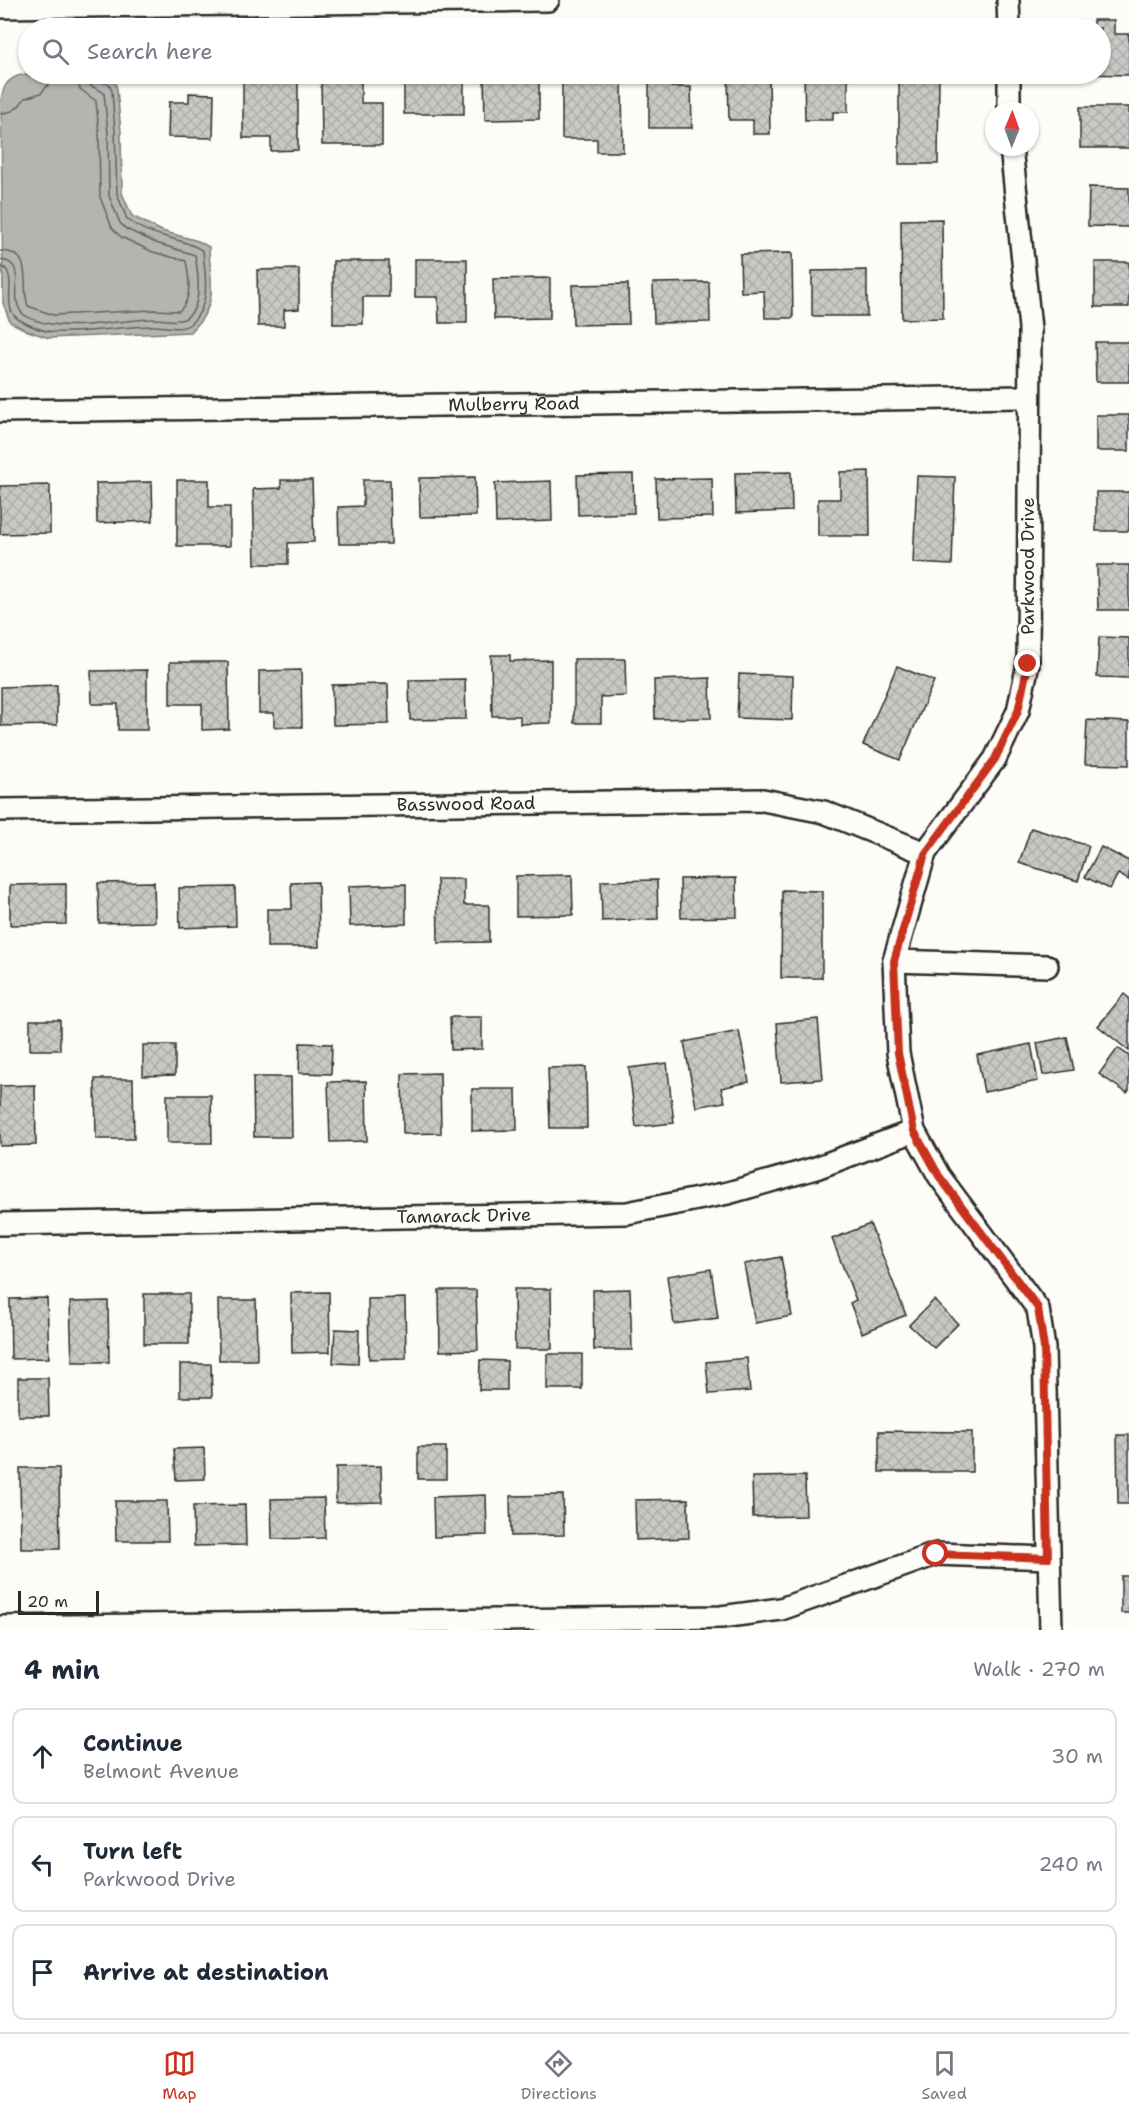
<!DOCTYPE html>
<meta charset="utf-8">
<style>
body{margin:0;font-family:"Shantell Sans",sans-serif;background:#f6f6f7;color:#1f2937}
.compass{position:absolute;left:985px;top:102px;width:54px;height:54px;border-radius:50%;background:#fff;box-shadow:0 2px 4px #0004;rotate:1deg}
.scale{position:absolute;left:18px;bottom:15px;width:81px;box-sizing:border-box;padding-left:6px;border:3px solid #2b2b2b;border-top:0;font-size:16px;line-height:21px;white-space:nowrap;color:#2b2b2b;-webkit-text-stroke:4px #fdfcf7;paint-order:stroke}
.stop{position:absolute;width:18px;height:18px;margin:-14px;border:4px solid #c8321e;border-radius:50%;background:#fff}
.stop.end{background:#c8321e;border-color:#fff;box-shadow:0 2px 6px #0008}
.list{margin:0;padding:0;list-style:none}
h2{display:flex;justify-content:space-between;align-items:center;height:78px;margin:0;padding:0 24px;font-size:26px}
h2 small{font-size:20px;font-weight:400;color:#747a83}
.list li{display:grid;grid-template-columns:39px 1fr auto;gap:18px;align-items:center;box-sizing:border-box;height:96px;margin:0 12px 12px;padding:0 12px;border:2px solid #e0e1e3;border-radius:12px}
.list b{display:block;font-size:22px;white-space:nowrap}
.list p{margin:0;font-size:20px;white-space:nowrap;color:#747a83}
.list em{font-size:20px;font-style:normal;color:#747a83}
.icon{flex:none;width:33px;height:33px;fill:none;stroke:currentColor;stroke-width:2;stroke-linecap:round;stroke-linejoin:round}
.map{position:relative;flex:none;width:1129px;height:1630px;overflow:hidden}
.search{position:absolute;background:#fff;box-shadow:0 2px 4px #0004;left:18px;right:18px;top:18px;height:66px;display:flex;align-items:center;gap:15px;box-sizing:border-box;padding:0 21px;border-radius:33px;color:#747a83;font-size:22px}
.sheet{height:402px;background:#fff}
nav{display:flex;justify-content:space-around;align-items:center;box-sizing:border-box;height:84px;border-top:2px solid #e0e1e3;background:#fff;font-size:16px;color:#747a83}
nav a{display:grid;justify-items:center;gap:3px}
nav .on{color:#c8321e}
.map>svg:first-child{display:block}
.water{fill:#b5b4b1;stroke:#7e7d7b;stroke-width:1.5}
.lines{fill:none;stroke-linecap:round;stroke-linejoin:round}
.shore{stroke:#626261;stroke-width:1.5}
.building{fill:url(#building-cross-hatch);stroke:#2b2b2b;stroke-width:1.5}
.minor-casing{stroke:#2b2b2b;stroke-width:26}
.minor{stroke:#fdfcf7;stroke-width:21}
.route{stroke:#c8321e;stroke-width:8}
.labels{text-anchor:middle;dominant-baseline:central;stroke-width:6;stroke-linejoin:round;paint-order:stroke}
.street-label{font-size:18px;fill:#2b2b2b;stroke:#fdfcf7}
</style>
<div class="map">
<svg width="1129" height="1630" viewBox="0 0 1129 1630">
<defs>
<pattern id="building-cross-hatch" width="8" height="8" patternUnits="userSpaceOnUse" patternTransform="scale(1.5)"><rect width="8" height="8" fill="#c9c8c4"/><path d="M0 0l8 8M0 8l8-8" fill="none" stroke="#adaca9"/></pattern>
</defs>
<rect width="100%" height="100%" fill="#fdfcf7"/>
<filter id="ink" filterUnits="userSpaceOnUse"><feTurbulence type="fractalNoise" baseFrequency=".0167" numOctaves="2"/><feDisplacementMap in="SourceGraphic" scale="12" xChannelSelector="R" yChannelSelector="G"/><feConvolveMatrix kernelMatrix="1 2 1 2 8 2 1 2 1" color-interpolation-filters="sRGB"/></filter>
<g filter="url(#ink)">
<!-- water -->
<path class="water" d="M20,75L114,78L117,89L121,132L122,193L132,216L162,231L198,241L209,247C210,285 220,302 191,332L49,338L28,331L10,322L3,303L1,99C4,85 7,80 20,75Z"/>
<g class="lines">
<!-- shore -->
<g class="shore">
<polyline points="0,114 12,111 19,106 25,98 41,93 49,84 51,74"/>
<path d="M0,251C36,252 20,285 28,306L53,315L154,310L179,311C193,299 189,277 186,261L153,252L121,237L112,228L100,197L99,133L96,101L80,89L76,74"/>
<path d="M0,260C29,261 8,298 22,313C28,319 43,323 51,324C83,329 120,320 152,319C162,318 175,323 184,319C204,309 198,272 195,255L156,243L126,229L120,223L109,196L108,133L104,93C96,86 85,88 85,74"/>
<path d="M0,267L5,268C17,281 1,308 18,319C28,325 41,331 53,332C86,334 120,326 154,326C165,326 181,331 190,324C212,306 205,276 203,251C183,237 149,238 127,219L117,194L115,132L112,91L109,84L95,80L92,74"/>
</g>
</g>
<!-- building -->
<g class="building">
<polygon points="1093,20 1114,20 1114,34 1129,34 1129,75 1080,74 1100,74 1100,28 1093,28"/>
<rect x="404" y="74" width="60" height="40"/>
<polygon points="562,74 593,74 593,81 622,80 623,152 597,152 597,139 562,139"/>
<polygon points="649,74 671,74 671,87 691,87 692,128 649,128"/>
<polygon points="728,74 769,74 770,134 753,134 753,120 729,120"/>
<polygon points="804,74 848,74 848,112 833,112 833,120 805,120"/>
<polygon points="899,74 939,74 938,164 899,164"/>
<polygon points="361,75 361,103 382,103 382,145 322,145 321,76"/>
<polygon points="539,76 539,119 485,120 484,77"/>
<polygon points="298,78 298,150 271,151 271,138 243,138 243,79"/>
<polygon points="189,93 214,94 213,138 168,137 169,102 189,102"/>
<rect x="1080" y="107" width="49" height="41"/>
<polygon points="1089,187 1129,188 1129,227 1088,226"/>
<polygon points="942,219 943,318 902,319 901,220"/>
<polygon points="792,253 793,318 765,318 764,291 741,292 740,254"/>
<polygon points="415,259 467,259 467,323 439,323 438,297 415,297"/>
<polygon points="333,261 389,261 389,297 363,297 363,324 333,324"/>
<rect x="1095" y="262" width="34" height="45"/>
<polygon points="299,269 299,309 284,310 284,326 258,326 257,270"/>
<polygon points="867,270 867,316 812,316 812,271"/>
<polygon points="550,278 550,318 494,319 493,279"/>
<polygon points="709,282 710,322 654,323 653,283"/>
<polygon points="628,284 629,324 573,325 572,285"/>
<polygon points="1095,342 1129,342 1129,382 1096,382"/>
<rect x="1096" y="415" width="33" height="36"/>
<polygon points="869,471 870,536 818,536 818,499 840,499 840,472"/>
<polygon points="791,472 792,511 736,513 735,473"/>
<polygon points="633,474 634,513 578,515 577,475"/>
<polygon points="917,476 955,477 952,565 913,563"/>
<polygon points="475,477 476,516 420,517 419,478"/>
<polygon points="712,478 713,517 657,518 656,479"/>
<polygon points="177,480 209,480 209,507 230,507 230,546 177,546"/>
<polygon points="281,480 312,480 314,542 288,543 288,564 255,564 253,489 281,488"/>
<polygon points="363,480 390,480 391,544 339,544 338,507 363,506"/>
<polygon points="551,481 552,521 496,523 495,483"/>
<polygon points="152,482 153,521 97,523 96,483"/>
<polygon points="50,485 50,533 0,534 0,486"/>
<rect x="1096" y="492" width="33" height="39"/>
<polygon points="1097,565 1129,565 1129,610 1098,610"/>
<polygon points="1099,637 1129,638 1129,678 1097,677"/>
<polygon points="491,655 510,655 510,661 551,660 551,723 520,724 520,716 492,716"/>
<polygon points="574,659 625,659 626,696 601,697 601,723 574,723"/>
<polygon points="170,662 228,662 229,729 202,730 202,704 170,704"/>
<polygon points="897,666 934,681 900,760 863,745"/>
<polygon points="147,670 147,730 118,730 118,704 92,704 91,671"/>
<polygon points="301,670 302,727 274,727 274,713 259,713 259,671"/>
<polygon points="739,674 793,676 792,720 737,718"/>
<polygon points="710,678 711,718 655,719 654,680"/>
<polygon points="465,679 466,719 410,720 409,680"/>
<polygon points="388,684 389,724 333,725 332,685"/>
<polygon points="57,685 57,725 1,726 1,687"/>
<polygon points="1087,720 1129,722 1129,765 1085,764"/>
<polygon points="1031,828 1089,846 1078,881 1019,863"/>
<polygon points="1101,847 1129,861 1129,880 1118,874 1110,889 1085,877"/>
<polygon points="572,875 573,915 516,916 516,876"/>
<polygon points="736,878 737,917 681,918 680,879"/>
<polygon points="437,879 464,879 464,905 489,905 489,942 438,943"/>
<polygon points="657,880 658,919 602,921 601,881"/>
<polygon points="154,882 155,922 99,923 98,883"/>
<polygon points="318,882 319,947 267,947 267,909 292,909 291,883"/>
<polygon points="66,884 66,924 10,925 10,885"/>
<polygon points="406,884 406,924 350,926 349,886"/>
<polygon points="235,887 236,926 180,928 179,888"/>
<polygon points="782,890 822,891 822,978 781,978"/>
<polygon points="1124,994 1129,998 1129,1051 1098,1026"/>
<polygon points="450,1017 482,1017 482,1049 451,1050"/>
<polygon points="818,1019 823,1079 781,1082 777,1023"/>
<rect x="30" y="1020" width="30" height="30"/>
<polygon points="739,1031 749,1082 721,1088 725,1102 696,1107 684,1042"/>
<polygon points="1067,1037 1074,1070 1043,1075 1037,1043"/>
<polygon points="300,1043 332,1044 331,1074 299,1073"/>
<polygon points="1031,1044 1038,1081 984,1092 977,1055"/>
<polygon points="143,1045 175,1045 175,1075 143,1076"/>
<polygon points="1118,1048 1129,1056 1129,1090 1127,1093 1099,1074"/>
<polygon points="667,1063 674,1123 636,1127 629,1068"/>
<polygon points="586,1067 587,1128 550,1128 548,1068"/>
<polygon points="440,1073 441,1133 403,1134 402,1074"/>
<polygon points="253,1077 291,1077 292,1137 254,1137"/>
<polygon points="95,1079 133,1079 134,1139 96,1139"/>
<polygon points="366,1081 367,1141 330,1142 328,1082"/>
<polygon points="35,1085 36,1145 0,1146 0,1086"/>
<polygon points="472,1089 516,1089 517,1130 472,1131"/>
<polygon points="167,1095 211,1095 212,1143 167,1143"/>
<polygon points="870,1224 906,1315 862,1333 850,1303 856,1300 832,1239"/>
<polygon points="781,1257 792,1316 755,1323 744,1264"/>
<polygon points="711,1269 718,1318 674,1324 667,1276"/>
<polygon points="514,1289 551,1289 552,1349 515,1349"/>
<polygon points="630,1289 632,1350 594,1350 593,1290"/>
<polygon points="439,1290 476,1290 478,1350 440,1351"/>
<polygon points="329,1292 330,1352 292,1353 291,1293"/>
<rect x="144" y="1294" width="45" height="50"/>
<polygon points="47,1298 49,1358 11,1359 10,1299"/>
<polygon points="405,1298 406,1358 369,1359 368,1299"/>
<polygon points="218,1300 256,1300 257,1360 219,1360"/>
<polygon points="934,1300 958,1324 934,1348 909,1325"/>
<polygon points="108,1301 109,1362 72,1362 70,1302"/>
<polygon points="335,1329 359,1330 358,1364 333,1363"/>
<rect x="547" y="1354" width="35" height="35"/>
<polygon points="747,1358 750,1391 709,1394 706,1362"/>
<polygon points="480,1360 507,1361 507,1390 479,1390"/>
<polygon points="180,1364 211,1364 212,1397 180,1397"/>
<polygon points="18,1378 48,1378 49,1416 18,1416"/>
<polygon points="879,1431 972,1432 972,1472 879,1472"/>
<polygon points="1117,1435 1129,1435 1129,1504 1118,1504"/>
<rect x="418" y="1447" width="28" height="32"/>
<polygon points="204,1448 205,1479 176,1480 174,1449"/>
<polygon points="381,1466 382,1502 336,1503 336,1467"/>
<polygon points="20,1468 59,1468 60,1549 21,1549"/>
<polygon points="805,1476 806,1516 753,1517 752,1477"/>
<polygon points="486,1495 487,1535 434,1537 433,1497"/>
<polygon points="563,1495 564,1535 511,1536 510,1496"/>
<polygon points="324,1498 325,1538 272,1539 271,1499"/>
<polygon points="688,1499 689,1538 636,1540 635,1500"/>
<polygon points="115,1501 167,1501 168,1541 116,1541"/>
<polygon points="245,1505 246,1545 194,1546 193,1506"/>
<rect x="1121" y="1576" width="8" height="37"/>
</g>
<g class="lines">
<!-- minor casing -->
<g class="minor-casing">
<g id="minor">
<polyline points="1008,0 1009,28"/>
<polyline points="0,7 548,0"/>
<polyline points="1009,74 1009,111"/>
<polyline points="1011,147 1030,328 1028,664 1018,711 995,759 925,853 894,961 898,1053 914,1131 939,1176 1038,1309 1044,1348 1051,1630"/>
<path id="s1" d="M0,411L1029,397"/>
<path id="s2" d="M0,810L763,800L824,812L925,853"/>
<polyline points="894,961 1047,966"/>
<path id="s3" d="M0,1224L627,1213L728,1193L816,1168L914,1131"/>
<polyline points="0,1627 721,1617 781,1609 936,1554 1048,1558"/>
</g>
</g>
<!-- minor -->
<use href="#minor" class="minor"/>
</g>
</g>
<g class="lines" filter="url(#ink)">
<!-- route -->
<polyline class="route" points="936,1554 1048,1558 1044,1348 1038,1308 939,1176 914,1131 898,1053 894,961 925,854 995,759 1018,711 1028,664"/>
</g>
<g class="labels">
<!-- street labels -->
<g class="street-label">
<text stroke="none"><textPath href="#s1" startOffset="514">Mulberry Road</textPath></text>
<text transform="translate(1028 566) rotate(-90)">Parkwood Drive</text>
<text stroke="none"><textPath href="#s2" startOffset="466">Basswood Road</textPath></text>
<text stroke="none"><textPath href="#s3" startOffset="464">Tamarack Drive</textPath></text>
</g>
</g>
</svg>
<svg class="compass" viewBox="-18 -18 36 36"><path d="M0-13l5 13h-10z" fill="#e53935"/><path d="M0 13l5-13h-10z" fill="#747a83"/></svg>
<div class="scale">20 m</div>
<div class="stop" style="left:936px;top:1554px"></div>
<div class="stop end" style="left:1028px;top:664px"></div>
<div class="search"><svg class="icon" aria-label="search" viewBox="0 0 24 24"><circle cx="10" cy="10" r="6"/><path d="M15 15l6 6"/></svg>Search here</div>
</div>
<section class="sheet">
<h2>4 min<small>Walk · 270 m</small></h2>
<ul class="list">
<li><svg class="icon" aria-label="ahead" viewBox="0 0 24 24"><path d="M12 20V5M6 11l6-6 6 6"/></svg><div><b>Continue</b><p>Belmont Avenue</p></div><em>30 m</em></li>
<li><svg class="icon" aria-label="left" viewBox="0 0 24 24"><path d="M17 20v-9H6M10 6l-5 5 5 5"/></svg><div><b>Turn left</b><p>Parkwood Drive</p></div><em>240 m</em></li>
<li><svg class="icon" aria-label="arrive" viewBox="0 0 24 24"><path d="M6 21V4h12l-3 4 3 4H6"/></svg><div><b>Arrive at destination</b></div></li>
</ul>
</section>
<nav>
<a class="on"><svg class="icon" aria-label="map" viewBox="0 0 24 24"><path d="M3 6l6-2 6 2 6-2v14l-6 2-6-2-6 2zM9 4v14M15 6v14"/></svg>Map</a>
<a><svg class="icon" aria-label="directions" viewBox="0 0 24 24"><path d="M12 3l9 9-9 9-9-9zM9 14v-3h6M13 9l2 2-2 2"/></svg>Directions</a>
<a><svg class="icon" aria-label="saved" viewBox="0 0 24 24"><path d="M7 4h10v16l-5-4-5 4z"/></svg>Saved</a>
</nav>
